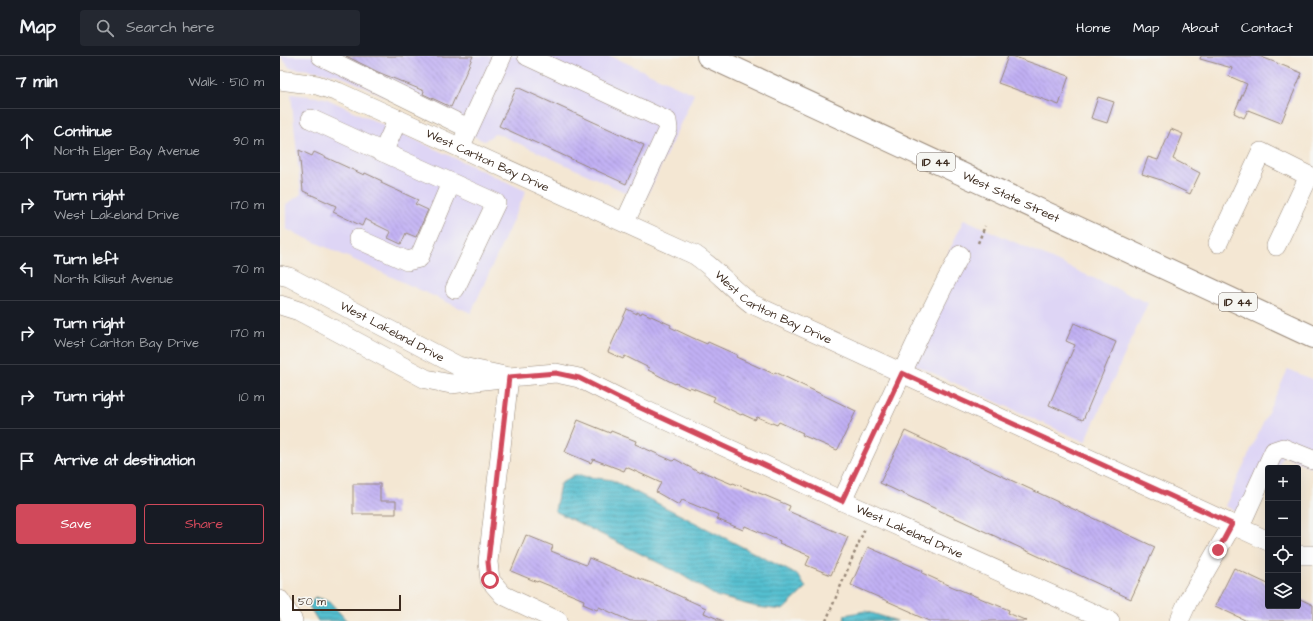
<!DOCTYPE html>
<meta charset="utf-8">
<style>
body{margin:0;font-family:"Architects Daughter",sans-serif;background:#242831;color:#f1f3f6}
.controls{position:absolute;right:12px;bottom:12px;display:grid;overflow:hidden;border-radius:4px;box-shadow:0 4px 16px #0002}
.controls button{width:36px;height:36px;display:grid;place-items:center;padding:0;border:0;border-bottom:1px solid #363941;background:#171b24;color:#f1f3f6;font:20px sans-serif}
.scale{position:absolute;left:12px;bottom:10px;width:109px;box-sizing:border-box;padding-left:4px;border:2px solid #3b2a1e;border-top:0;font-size:11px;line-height:14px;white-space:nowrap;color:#3b2a1e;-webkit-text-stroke:3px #f6f6f2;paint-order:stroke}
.stop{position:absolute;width:12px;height:12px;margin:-9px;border:3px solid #d1495b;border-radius:50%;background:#fff}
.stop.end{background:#d1495b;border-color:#fff;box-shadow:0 1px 4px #0008}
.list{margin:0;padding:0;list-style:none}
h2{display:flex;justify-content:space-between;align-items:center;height:52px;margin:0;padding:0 16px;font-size:17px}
h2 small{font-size:13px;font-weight:400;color:#9ea1a6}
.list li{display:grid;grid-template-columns:26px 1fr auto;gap:12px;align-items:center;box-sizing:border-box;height:64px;padding:0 16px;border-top:1px solid #363941}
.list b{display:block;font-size:15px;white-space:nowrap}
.list p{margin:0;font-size:13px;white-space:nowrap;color:#9ea1a6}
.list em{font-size:13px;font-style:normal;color:#9ea1a6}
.actions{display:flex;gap:8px;padding:12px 16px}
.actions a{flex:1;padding:9px 0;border:1px solid #d1495b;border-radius:4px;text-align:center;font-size:14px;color:#d1495b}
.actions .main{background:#d1495b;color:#fff}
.icon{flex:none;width:22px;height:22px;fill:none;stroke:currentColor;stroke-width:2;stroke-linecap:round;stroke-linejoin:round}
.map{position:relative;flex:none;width:1033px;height:565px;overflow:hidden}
header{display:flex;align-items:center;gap:24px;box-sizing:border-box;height:56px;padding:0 20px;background:#171b24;border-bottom:1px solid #363941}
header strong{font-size:19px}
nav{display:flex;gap:22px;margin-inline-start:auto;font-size:14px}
.search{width:280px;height:36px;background:#242831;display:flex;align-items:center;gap:10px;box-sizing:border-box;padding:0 14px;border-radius:4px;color:#9ea1a6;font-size:15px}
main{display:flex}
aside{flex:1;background:#171b24}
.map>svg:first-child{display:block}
.built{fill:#ded5f5}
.water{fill:url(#water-rules);stroke:#487477}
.building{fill:url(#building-back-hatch)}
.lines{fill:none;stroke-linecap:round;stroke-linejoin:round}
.minor-casing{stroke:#988878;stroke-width:20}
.major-casing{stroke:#988878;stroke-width:24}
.path{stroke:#988878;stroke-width:2.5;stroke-dasharray:3 3;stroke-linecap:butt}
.minor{stroke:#fff;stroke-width:19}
.major{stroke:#fff;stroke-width:22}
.route{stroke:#d1495b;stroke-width:5}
.labels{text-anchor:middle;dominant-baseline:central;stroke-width:4;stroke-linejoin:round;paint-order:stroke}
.shield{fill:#f6f6f2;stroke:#73675e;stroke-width:1}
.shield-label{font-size:11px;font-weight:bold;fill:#3b2a1e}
.street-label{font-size:12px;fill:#3b2a1e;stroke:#f6f6f2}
</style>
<header>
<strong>Map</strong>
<div class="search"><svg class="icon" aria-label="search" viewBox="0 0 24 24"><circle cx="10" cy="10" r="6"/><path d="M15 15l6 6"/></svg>Search here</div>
<nav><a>Home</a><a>Map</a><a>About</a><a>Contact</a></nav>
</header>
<main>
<aside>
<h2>7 min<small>Walk · 510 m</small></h2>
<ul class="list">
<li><svg class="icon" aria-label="ahead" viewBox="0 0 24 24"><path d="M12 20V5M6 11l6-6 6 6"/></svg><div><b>Continue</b><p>North Elger Bay Avenue</p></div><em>90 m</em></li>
<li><svg class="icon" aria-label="right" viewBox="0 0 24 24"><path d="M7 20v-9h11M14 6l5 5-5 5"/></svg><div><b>Turn right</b><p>West Lakeland Drive</p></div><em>170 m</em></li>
<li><svg class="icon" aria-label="left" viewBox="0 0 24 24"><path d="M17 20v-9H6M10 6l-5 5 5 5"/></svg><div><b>Turn left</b><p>North Kilisut Avenue</p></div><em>70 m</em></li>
<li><svg class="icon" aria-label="right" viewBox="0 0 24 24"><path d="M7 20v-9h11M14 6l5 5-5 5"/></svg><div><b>Turn right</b><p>West Carlton Bay Drive</p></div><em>170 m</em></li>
<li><svg class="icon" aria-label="right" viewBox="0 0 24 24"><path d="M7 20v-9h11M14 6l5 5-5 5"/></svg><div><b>Turn right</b></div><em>10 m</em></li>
<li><svg class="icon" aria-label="arrive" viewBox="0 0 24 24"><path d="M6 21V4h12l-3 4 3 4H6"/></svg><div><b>Arrive at destination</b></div></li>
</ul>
<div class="actions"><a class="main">Save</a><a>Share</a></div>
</aside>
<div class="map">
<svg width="1033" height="565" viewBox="0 0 1033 565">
<defs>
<pattern id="water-rules" width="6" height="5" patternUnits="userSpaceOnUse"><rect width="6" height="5" fill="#54bfd0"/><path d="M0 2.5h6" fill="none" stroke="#479ba8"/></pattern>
<pattern id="building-back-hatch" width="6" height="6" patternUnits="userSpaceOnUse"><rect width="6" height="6" fill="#c1b0f4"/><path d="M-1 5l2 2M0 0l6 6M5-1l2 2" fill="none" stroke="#9e8fc5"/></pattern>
</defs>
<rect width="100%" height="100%" fill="#f6f6f2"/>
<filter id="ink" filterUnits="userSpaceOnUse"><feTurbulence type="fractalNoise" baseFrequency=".025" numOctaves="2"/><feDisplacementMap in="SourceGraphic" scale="8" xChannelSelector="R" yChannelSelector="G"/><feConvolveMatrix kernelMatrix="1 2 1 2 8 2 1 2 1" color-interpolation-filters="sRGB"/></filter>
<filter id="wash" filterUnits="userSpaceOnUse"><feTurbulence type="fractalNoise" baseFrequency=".012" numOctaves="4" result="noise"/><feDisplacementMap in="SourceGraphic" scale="16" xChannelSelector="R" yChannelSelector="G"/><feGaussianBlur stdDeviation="0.9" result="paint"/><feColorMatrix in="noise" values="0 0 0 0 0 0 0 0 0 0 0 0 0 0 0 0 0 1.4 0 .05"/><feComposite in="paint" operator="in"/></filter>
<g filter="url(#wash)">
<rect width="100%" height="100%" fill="#f4e7d3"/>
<!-- built -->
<g class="built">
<polygon points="0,0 331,0 414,38 365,145 216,77 204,85 58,19 30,14 10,12"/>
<polygon points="11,38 45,42 246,135 191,257 6,173 6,149 21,138"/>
<polygon points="684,163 868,247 805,386 620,302"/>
<polygon points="1008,313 1033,324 1033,412 1003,399 997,412 988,412 988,431 973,463 945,450"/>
</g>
<!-- water -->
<g class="water">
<polygon points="294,419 332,424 519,520 526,532 503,554 477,551 436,540 397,516 275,455 280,428"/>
<polygon points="35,541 49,545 67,565 38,565 29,550"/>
<polygon points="585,555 617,565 564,565 565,559"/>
</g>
<g id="blocks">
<!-- building -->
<g class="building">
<polygon points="66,0 193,0 171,51 143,38 144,35 98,16"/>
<polygon points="728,0 732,0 789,20 779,49 718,27"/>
<polygon points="921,0 979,0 1022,17 1001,67 968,54 964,62 954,57 967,28 949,20 952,12 920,3"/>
<polygon points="237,31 364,89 346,128 219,70"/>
<polygon points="818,41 834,46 827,67 811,62"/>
<polygon points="891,73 903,78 893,103 920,117 910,138 881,124 862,118 868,101 878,104"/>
<polygon points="19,94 32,100 34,96 84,119 85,117 102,125 101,127 138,144 135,148 148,154 136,181 126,177 121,188 108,182 111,176 85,163 82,170 53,156 56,150 23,135"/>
<polygon points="347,253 357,258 357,256 361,258 362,256 391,269 390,271 413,282 427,288 428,286 457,299 456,301 494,318 495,316 576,355 558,393 557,394 522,379 523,377 499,366 497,369 477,361 475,364 462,358 461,359 433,345 435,341 410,331 409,333 396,327 395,328 368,314 369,312 345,300 343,303 328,296"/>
<polygon points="794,267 836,286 803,364 769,349 795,289 786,285"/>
<polygon points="298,364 330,377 331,375 356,385 355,388 393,405 395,403 420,417 421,415 452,428 453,427 484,439 510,450 508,455 568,481 551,519 526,509 530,500 499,487 500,485 465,470 463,474 437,463 439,459 402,444 399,449 376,436 381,427 346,411 344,415 313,403 311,407 285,396"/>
<polygon points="625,375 875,491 851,543 600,427"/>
<polygon points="73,428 100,428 100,445 116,445 116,458 73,458"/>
<polygon points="246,479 273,490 271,495 306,509 309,502 340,515 371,527 426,552 424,557 443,565 350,565 319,551 317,554 303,548 304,544 258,525 257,526 231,515"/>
<polygon points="588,491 643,515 642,517 673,531 729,554 728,557 747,565 649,565 631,557 632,556 571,529"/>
<polygon points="954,512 988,528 988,550 1018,550 1018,542 1033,549 1033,565 967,565 935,550"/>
</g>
</g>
</g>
<g filter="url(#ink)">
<use href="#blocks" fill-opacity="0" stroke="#988878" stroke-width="1"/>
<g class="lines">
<!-- minor casing -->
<g class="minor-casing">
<g id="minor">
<polyline points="41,0 188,72"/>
<polyline points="247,0 387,65 388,73 345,166"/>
<path id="s1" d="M0,24L37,29L58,36L415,199C436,213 452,233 472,248L988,485"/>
<polyline points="31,63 103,96"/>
<polyline points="118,63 103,96 216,147 175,233"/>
<polyline points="184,83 222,0"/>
<polyline points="78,183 127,205 139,202 171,127"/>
<polyline points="938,187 981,96 1029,120"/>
<polyline points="996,190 1029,120 1033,121"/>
<path id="s2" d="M0,219L9,221L178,310L229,321L171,328L146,323L19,255L0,249"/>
<polyline points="562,445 650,257 667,223 680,199"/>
<polyline points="959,472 994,395 1003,392 1033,404"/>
<polyline points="1018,499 1033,499"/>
<polyline points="0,544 13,565"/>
<path id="s3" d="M278,565L223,539L210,524L208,506L229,321L276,317L299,322L341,343L562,445L830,565"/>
<polyline points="899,565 908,545 952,469"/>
</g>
</g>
<!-- major casing -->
<g class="major-casing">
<g id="major">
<path id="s4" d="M428,0L1033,281"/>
</g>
</g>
<!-- path -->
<g class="path">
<polyline points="698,187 705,170"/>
<polyline points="546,565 585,472"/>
</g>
<!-- minor -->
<use href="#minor" class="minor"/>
<!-- major -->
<use href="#major" class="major"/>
</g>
</g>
<g class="lines" filter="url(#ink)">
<!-- route -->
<polyline class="route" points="210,524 208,506 229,321 276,317 299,322 341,343 562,445 622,317 952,468 938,494"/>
</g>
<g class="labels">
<!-- shield labels -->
<g class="shield">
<rect x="637" y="97" width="38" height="18" rx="3"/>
<rect x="939" y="237" width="38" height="18" rx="3"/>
</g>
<g class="shield-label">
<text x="656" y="106">ID 44</text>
<text x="958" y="246">ID 44</text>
</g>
<!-- street labels -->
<g class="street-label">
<text stroke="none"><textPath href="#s1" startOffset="224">West Carlton Bay Drive</textPath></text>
<text stroke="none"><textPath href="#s4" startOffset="334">West State Street</textPath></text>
<text stroke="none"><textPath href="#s1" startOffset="547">West Carlton Bay Drive</textPath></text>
<text stroke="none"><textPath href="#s2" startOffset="126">West Lakeland Drive</textPath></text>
<text stroke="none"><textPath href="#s3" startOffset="720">West Lakeland Drive</textPath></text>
</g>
</g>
</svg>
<div class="controls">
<button>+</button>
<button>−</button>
<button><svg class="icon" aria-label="locate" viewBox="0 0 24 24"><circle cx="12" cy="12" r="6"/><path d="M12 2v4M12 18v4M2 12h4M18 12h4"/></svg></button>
<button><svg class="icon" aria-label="layers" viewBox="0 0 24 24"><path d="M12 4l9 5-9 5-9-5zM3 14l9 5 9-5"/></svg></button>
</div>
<div class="scale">50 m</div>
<div class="stop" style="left:210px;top:524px"></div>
<div class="stop end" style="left:938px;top:494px"></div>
</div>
</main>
